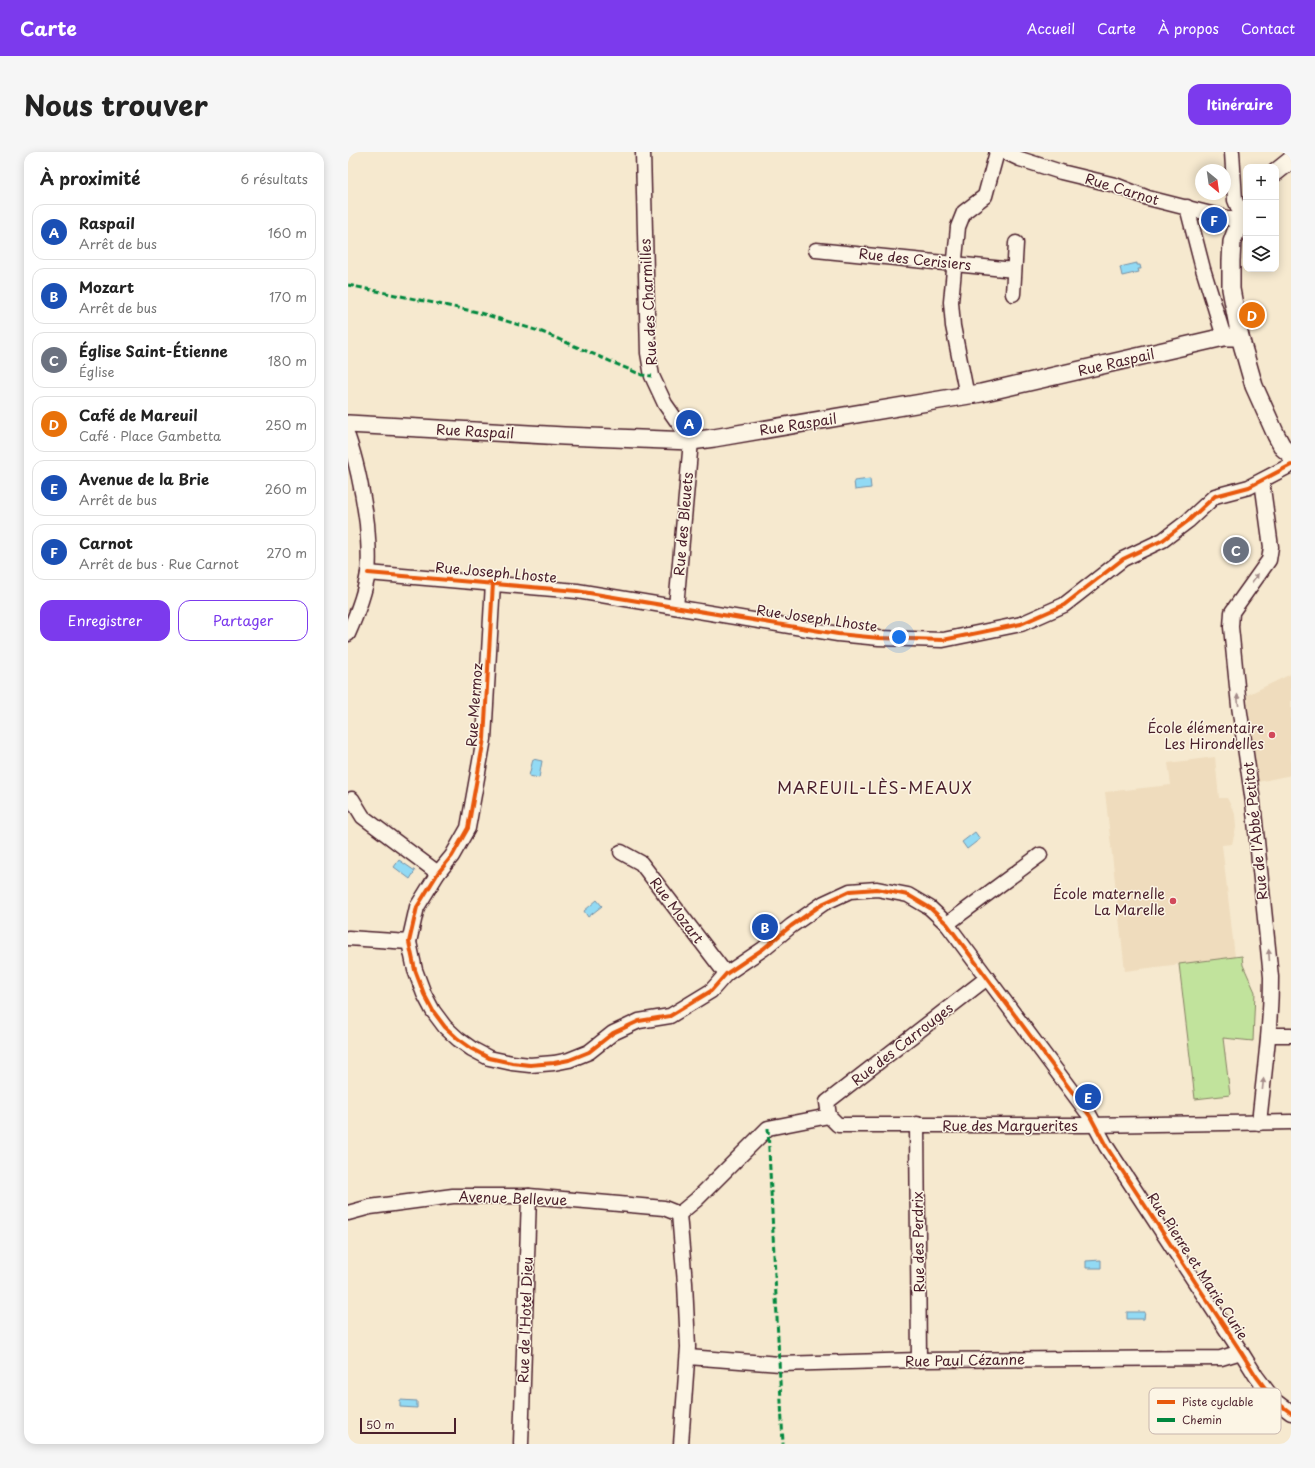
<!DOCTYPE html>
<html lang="fr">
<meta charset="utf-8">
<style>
body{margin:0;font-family:"Playpen Sans",sans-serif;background:#f6f6f6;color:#222}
.controls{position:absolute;right:12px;top:12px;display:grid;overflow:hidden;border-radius:8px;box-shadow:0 2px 10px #0003}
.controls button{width:36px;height:36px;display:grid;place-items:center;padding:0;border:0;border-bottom:1px solid #e0e0e0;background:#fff;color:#222;font:20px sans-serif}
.compass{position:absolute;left:847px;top:12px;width:36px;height:36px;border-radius:50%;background:#fff;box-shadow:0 2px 10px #0003;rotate:151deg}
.scale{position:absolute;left:12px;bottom:10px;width:96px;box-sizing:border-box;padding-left:4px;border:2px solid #4a1f2b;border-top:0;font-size:11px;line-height:14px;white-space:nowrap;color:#4a1f2b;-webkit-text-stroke:3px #fcf5e5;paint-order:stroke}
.you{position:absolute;left:551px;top:485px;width:14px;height:14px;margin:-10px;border:3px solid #fff;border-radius:50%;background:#1a73e8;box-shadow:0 0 0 6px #1a73e833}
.badge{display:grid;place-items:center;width:26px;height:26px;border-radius:50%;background:#7c3aed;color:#fff;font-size:13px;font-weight:700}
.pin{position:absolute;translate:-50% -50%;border:2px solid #fff;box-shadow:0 1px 4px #0006}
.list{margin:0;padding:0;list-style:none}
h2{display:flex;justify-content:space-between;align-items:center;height:52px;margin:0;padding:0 16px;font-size:17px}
h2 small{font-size:13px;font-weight:400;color:#767676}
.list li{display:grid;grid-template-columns:26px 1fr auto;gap:12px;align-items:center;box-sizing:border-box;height:56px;margin:0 8px 8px;padding:0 8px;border:1px solid #e0e0e0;border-radius:12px}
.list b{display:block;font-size:15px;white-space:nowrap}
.list p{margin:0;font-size:13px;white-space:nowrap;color:#767676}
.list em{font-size:13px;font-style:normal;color:#767676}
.actions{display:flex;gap:8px;padding:12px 16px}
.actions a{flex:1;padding:9px 0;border:1px solid #7c3aed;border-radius:12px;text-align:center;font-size:14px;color:#7c3aed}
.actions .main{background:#7c3aed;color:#fff}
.icon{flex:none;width:22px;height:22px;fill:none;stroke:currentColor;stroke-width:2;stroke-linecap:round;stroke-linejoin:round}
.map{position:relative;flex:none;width:943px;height:1292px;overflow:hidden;border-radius:12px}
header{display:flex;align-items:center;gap:24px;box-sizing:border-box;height:56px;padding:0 20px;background:#7c3aed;color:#fff}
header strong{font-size:19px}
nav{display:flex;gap:22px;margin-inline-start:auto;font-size:14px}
.intro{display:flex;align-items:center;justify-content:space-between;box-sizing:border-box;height:96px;padding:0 24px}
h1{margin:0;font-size:28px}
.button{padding:10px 18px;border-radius:12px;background:#7c3aed;color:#fff;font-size:14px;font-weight:700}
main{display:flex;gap:24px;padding:0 24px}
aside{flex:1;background:#fff;border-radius:12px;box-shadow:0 2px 10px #0003}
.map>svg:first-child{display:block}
.built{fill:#efdcbd}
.green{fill:#c1e39c;stroke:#868164}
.water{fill:#92daf4;stroke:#758fa4}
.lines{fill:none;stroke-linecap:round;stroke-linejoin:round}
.minor-casing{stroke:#4a1f2b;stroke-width:17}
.tertiary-casing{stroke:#4a1f2b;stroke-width:20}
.minor{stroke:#fcf5e5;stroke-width:14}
.tertiary{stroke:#fcf5e5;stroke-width:17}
.quiet{stroke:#00873e;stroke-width:3;stroke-dasharray:6 3;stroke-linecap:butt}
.cycleway-casing{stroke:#fcf5e5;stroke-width:6}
.cycleway{stroke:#e8590c;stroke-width:4}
.oneway{fill:#a38a88}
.poi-dot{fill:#d1495b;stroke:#fcf5e5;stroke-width:1.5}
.labels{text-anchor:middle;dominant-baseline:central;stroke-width:3;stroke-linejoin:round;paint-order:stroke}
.street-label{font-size:14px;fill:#4a1f2b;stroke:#fcf5e5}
.poi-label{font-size:14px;fill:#4a1f2b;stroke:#fcf5e5;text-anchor:end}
.quarter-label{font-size:16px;letter-spacing:1px;fill:#4a1f2b;stroke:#fcf5e5}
.key{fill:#fcf5e5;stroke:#c7b5ad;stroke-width:1}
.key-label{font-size:11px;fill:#4a1f2b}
</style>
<header>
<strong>Carte</strong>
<nav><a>Accueil</a><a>Carte</a><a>À propos</a><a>Contact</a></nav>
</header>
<div class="intro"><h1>Nous trouver</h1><a class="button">Itinéraire</a></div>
<main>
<aside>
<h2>À proximité<small>6 résultats</small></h2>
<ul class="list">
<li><span class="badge" style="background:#1a4fb4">A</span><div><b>Raspail</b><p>Arrêt de bus</p></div><em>160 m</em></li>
<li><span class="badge" style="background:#1a4fb4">B</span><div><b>Mozart</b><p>Arrêt de bus</p></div><em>170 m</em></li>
<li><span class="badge" style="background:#6b7280">C</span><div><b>Église Saint-Étienne</b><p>Église</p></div><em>180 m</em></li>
<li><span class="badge" style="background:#e8710a">D</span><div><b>Café de Mareuil</b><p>Café · Place Gambetta</p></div><em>250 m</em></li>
<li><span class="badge" style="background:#1a4fb4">E</span><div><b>Avenue de la Brie</b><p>Arrêt de bus</p></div><em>260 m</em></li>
<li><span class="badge" style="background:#1a4fb4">F</span><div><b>Carnot</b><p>Arrêt de bus · Rue Carnot</p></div><em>270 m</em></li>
</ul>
<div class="actions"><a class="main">Enregistrer</a><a>Partager</a></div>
</aside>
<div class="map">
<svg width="943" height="1292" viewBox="0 0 943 1292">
<rect width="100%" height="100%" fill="#f6e9cf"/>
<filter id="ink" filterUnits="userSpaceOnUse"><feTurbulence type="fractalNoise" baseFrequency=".025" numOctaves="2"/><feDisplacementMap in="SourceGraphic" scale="8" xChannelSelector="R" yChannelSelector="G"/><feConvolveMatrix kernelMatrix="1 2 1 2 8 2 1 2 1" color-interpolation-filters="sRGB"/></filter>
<g filter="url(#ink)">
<!-- built -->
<g class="built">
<polygon points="943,522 943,623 910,630 899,543"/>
<polygon points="867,605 871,646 879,646 887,662 888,676 884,692 874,693 887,805 777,819 757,640 823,633 820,611"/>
</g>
<!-- green -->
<polygon class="green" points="894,804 895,813 907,840 905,889 875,886 882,943 847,947 831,812"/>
<!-- water -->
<g class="water">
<polygon points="789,111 789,113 792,113 793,117 790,117 791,120 774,124 772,115"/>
<polygon points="522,327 523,336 507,338 506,329"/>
<polygon points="185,607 194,609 191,626 181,624"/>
<polygon points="627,680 632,687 619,697 614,690"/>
<polygon points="51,708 67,719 62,727 46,715"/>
<polygon points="249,748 254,754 240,765 236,759"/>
<polygon points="753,1108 753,1116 738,1116 738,1109"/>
<polygon points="779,1160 797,1160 796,1167 779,1167"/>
<polygon points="52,1248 69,1249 69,1256 52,1255"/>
</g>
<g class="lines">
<!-- minor casing -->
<g class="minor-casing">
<g id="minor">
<polyline points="295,0 300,201 304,224 317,252 343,289 328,455"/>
<polyline points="657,0 672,7 713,20 767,33 800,46 883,67 891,71"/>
<polyline points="884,0 887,48 894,65"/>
<polyline points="839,55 855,117 876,185"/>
<polyline points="468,98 666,118"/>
<polyline points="665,142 668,91"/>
<polyline points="619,244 605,174 603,150 610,75 616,60 637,44 649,0"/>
<path d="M0,285C10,314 15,342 19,372C20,388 22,405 20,421C17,440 8,464 0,482"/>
<polyline points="20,421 229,439 490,482 531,486 595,488 673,472 716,453 775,407 815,388 840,369 867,344 901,335 943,313"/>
<polyline points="145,431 136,587 120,676 104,704 90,721 69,755 61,790 67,818 76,842 85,859 97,875 110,887 124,897 141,906 164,911 182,913 206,911 221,908 241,900 265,881 291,869 322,864 363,839 378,822 415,797 443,774 476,751 502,739 529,737 560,743 582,756 599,772 742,964 758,994 893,1200 908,1224 926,1248 943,1261"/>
<polyline points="4,647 15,665 90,721"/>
<polyline points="273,700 293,711 378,822"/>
<polyline points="599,772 692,703"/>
<polyline points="0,786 61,790"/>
<polyline points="921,883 943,883"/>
<polyline points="481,964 490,973 737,973 943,970"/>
<polyline points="481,964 479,950 639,826"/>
<path d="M911,971C916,922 923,874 923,825L905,650L891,554L883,475L884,460L921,408L923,395L914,329"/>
<polyline points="569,972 571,1208"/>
<polyline points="0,1061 22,1055 105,1044 181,1044 316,1056 331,1062"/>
<polyline points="331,1062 337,1131 340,1195 333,1292"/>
<polyline points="331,1062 348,1048 420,976 481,964"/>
<polyline points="340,1205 432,1212 571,1208 873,1206 893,1200"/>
<polyline points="173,1292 181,1044"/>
</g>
</g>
<!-- tertiary casing -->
<g class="tertiary-casing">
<g id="tertiary">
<polyline points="928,20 943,8"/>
<polyline points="898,57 891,71 884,90 883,109 883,137 892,185 906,234 928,283 935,296 943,303"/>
<polyline points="0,272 216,284 343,289 366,286 633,241 876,185 892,185"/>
</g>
</g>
<!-- minor -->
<use href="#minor" class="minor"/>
<!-- tertiary -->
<use href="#tertiary" class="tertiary"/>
<!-- quiet -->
<g class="quiet">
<polyline points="0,133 129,160 194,180 294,223 304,224"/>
<polyline points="420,976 435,1292"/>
</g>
<!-- cycleway casing -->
<g class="cycleway-casing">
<g id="cycleway">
<polyline points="20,421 229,439 490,482 531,486 595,488 673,472 716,453 775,407 815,388 840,369 867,344 901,335 943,313"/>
<polyline points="145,431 136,587 120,676 104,704 90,721 69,755 61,790 67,818 76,842 85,859 97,875 110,887 124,897 141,906 164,911 182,913 206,911 221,908 241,900 265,881 291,869 322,864 363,839 378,822 415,797 443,774 476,751 502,739 529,737 560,743 582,756 599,772 742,964 758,994 893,1200 908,1224 926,1248 943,1261"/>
</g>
</g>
<!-- cycleway -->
<use href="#cycleway" class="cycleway"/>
</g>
<!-- one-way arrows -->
<defs><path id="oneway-solid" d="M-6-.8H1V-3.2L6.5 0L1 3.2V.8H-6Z"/></defs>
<g class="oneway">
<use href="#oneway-solid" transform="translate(907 426) rotate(-54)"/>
<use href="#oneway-solid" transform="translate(890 548) rotate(-96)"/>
<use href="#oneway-solid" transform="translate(921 803) rotate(-94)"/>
<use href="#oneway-solid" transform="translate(915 932) rotate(-84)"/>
</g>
</g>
<!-- markers -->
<g class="poi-dot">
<circle cx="924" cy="583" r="4"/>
<circle cx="825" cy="749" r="4"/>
</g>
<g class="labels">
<!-- street labels -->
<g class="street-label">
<text transform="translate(774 37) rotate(17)">Rue Carnot</text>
<text transform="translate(567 107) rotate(6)">Rue des Cerisiers</text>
<text transform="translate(300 150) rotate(-93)">Rue des Charmilles</text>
<text transform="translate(768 210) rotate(-13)">Rue Raspail</text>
<text transform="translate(450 272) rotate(-9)">Rue Raspail</text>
<text transform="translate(127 279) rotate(3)">Rue Raspail</text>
<text transform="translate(335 372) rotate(-85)">Rue des Bleuets</text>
<text transform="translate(148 420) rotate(5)">Rue Joseph Lhoste</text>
<text transform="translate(469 466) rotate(8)">Rue Joseph Lhoste</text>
<text transform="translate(126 553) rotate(-86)">Rue Mermoz</text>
<text transform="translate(907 679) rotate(-96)">Rue de l'Abbé Petitot</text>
<text transform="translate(329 758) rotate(53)">Rue Mozart</text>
<text transform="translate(554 892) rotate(-38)">Rue des Carrouges</text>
<text x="662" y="973">Rue des Marguerites</text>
<text transform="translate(165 1046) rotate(2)">Avenue Bellevue</text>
<text transform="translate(570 1090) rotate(-91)">Rue des Perdrix</text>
<text transform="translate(850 1114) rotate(57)">Rue Pierre et Marie Curie</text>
<text transform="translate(177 1168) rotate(-88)">Rue de l'Hotel Dieu</text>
<text transform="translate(617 1208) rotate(-1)">Rue Paul Cézanne</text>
</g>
<!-- poi labels -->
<g class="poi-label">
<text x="916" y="575">École élémentaire<tspan x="916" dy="16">Les Hirondelles</tspan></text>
<text x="817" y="741">École maternelle<tspan x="817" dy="16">La Marelle</tspan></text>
</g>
<!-- quarter labels -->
<g class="quarter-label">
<text x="527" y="635">MAREUIL-LÈS-MEAUX</text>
</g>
</g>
<!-- legend -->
<rect x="801" y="1236" width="132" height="46" rx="6" class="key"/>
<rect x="809" y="1248" width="18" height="4" fill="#e8590c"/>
<rect x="809" y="1266" width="18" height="4" fill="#00873e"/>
<g class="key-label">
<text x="834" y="1254">Piste cyclable</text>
<text x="834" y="1272">Chemin</text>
</g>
</svg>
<div class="controls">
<button>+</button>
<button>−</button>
<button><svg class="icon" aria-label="layers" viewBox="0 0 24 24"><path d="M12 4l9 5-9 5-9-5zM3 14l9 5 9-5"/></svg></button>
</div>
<svg class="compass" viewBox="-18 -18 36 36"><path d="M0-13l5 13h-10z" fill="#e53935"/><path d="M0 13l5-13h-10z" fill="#767676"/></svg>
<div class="scale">50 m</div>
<div class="you"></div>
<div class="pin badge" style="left:341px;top:271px;background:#1a4fb4">A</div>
<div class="pin badge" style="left:417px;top:775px;background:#1a4fb4">B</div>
<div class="pin badge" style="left:888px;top:398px;background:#6b7280">C</div>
<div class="pin badge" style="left:904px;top:163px;background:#e8710a">D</div>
<div class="pin badge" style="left:740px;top:945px;background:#1a4fb4">E</div>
<div class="pin badge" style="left:866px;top:68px;background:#1a4fb4">F</div>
</div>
</main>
